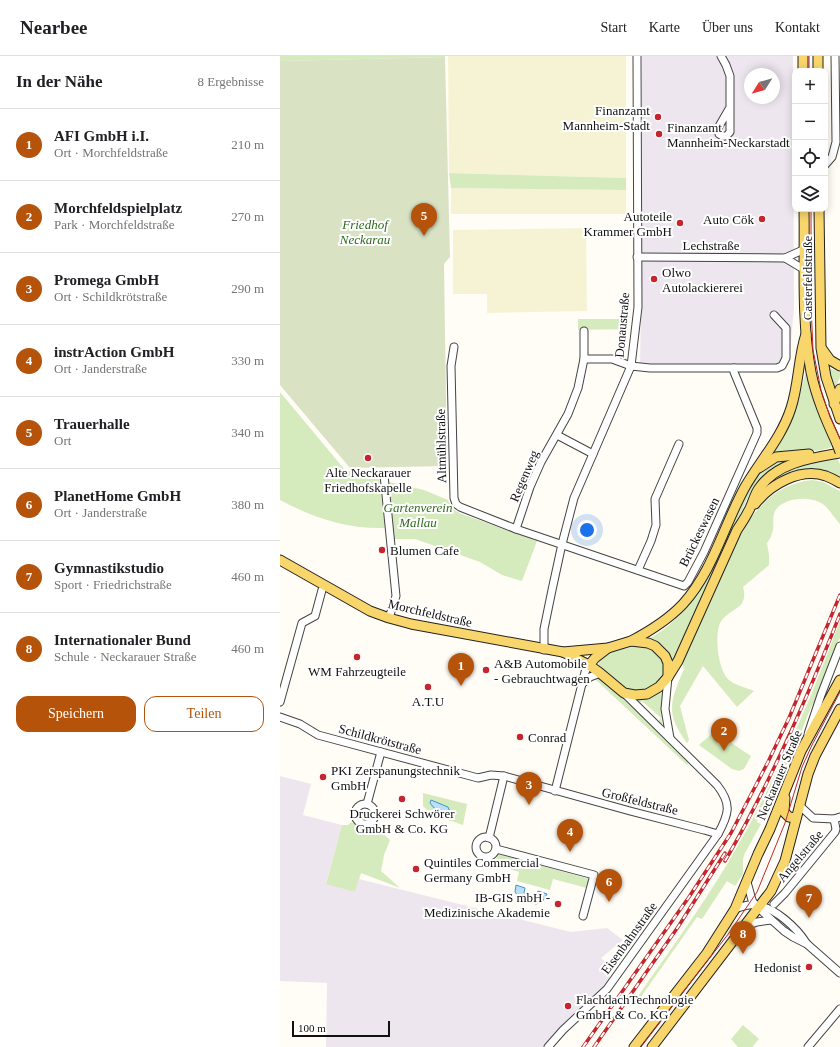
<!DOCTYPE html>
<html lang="de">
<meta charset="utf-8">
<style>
body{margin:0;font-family:Georgia,serif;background:#f2f2f2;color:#202124}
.controls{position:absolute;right:12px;top:12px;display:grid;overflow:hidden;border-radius:8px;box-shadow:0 2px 10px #0003}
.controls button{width:36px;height:36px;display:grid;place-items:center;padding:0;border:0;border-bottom:1px solid #e0e0e0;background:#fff;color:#202124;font:20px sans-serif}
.compass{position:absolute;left:464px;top:12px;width:36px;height:36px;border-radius:50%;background:#fff;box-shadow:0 2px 10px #0003;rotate:233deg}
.scale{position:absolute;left:12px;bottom:10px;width:98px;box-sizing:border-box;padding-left:4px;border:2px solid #111;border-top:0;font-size:11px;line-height:14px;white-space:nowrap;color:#111;-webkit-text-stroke:3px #fff;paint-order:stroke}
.you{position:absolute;left:307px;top:474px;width:14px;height:14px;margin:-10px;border:3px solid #fff;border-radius:50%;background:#1a73e8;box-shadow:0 0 0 6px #1a73e833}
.badge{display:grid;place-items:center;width:26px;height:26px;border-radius:50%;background:#b45309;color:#fff;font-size:13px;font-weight:700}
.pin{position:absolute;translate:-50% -33px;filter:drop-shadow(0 1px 2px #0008)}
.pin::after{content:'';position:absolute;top:21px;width:14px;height:12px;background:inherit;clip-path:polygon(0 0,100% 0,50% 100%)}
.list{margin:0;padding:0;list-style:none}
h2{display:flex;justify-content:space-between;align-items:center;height:52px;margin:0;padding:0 16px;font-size:17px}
h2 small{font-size:13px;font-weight:400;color:#757577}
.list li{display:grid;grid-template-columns:26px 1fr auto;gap:12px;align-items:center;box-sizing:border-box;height:72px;padding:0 16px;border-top:1px solid #e0e0e0}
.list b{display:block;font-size:15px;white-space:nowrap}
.list p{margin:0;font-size:13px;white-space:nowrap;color:#757577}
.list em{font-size:13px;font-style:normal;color:#757577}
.actions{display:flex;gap:8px;padding:12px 16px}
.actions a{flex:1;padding:9px 0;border:1px solid #b45309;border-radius:12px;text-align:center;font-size:14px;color:#b45309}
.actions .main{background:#b45309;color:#fff}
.icon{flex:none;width:22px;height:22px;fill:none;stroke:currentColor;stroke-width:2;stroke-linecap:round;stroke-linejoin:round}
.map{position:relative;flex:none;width:560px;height:991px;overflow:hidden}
header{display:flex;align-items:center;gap:24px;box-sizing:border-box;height:56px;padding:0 20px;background:#fff;border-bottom:1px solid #e0e0e0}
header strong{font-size:19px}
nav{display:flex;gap:22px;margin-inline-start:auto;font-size:14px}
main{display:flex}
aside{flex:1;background:#fff}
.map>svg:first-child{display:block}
.industrial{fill:#eee6ef;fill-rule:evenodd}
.farmland{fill:#f6f3d4}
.green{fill:#d5ebbd}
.cemetery{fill:#d9e3c4}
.water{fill:#b9e0f7;stroke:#3f96cf}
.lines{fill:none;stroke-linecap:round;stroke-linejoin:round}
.minor-casing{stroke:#444;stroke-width:9}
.major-casing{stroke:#222;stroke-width:11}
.minor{stroke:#fff;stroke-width:7}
.major{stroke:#f9d66b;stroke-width:9}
.tram{stroke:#c4262e;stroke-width:1}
.rail-casing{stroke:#c4262e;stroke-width:3.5}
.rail{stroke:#fff;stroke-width:2;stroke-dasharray:6;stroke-linecap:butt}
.major-bridge-casing{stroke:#222;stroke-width:11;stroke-linecap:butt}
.major-bridge{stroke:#f9d66b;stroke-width:9}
.poi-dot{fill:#c4262e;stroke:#fff;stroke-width:1.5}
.labels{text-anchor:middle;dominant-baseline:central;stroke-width:4;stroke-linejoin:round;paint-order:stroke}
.poi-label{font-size:13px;fill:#111;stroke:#fff;text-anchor:start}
.park-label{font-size:13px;font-style:italic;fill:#2f6b1f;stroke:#fff}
.street-label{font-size:13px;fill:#111;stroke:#fff}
</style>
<header>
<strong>Nearbee</strong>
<nav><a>Start</a><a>Karte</a><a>Über uns</a><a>Kontakt</a></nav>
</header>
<main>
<aside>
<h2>In der Nähe<small>8 Ergebnisse</small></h2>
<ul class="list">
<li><span class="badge">1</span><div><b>AFI GmbH i.I.</b><p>Ort · Morchfeldstraße</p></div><em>210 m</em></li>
<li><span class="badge">2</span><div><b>Morchfeldspielplatz</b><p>Park · Morchfeldstraße</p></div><em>270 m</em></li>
<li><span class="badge">3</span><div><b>Promega GmbH</b><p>Ort · Schildkrötstraße</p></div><em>290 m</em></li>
<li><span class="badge">4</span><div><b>instrAction GmbH</b><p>Ort · Janderstraße</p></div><em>330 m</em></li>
<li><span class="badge">5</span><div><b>Trauerhalle</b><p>Ort</p></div><em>340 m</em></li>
<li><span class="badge">6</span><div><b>PlanetHome GmbH</b><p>Ort · Janderstraße</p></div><em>380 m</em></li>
<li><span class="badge">7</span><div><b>Gymnastikstudio</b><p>Sport · Friedrichstraße</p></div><em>460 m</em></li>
<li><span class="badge">8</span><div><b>Internationaler Bund</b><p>Schule · Neckarauer Straße</p></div><em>460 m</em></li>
</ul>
<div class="actions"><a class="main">Speichern</a><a>Teilen</a></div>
</aside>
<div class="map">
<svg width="560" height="991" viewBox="0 0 560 991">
<rect width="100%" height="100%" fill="#fffdf5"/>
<!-- industrial -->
<g class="industrial">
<path d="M362,0H513L514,252L509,307L360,310L362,193ZM470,18H494V42H470Z"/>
<polygon points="0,720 31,728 23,759 62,769 46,827 75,836 79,823 291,876 327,872 343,884 321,902 327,908 329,914 330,925 317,940 274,977 264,991 46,991 47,927 0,925"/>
</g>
<!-- farmland -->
<g class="farmland">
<polygon points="168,0 346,0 346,122 169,117"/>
<polygon points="171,132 346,134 346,158 171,158"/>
<polygon points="306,172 307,255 207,257 207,238 173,238 173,174"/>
</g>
<!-- green -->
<g class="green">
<polygon points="0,0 165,0 165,1 0,5"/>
<polygon points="169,117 346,122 346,134 171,132"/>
<polygon points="298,263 347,263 347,273 298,274"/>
<polygon points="549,312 560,316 560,321 555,333 553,332"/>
<path d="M525,318H528L536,352L552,391L542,394L492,400C507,373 519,348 525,318Z"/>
<path d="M0,336L65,414L99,422L105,472C66,473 34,462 0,444Z"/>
<path d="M557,401L560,408V422L548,416L540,415L481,437C506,409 522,408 557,401Z"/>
<path d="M508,404C491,414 482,421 470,437L391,610C384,620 378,630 367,635C350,641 328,622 318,610L320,602C329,596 337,595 348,592C379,582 404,559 421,532C438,506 448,477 461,449C467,436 473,421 485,412C492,406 500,405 508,404Z"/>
<path d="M532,424L543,426L560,435V468C554,462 550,454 544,449C532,439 503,441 495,455C492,461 494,467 493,473C492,479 490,483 487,487L489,499V509L463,531C469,552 452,552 442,564C433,575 438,615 449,624C455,629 467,632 474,635L457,651L423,610L400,650L409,684L407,687C385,657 390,646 404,613L402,607L463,473C481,446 499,428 532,424Z"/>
<polygon points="109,426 144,434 168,444 172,452 179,457 257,485 242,525 222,519 200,506 135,483 114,483"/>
<path d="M560,564V582L558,586L537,642L531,651L515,692L499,724L487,756L484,760L481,758L477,766L481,768L465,797L463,803V818L455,830L447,825L422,863L417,861L356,948L354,946C392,891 433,836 465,777C502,709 534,637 560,564Z"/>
<polygon points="320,621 326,625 409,706 407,709 314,622"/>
<polygon points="383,634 381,655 382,669 378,666 381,662 362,645 358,648 355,643 366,643"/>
<polygon points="445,666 457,676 450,686 471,700 464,713 459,715 452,713 419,689"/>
<polygon points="143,737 187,748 183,769 151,758 143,750"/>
<polygon points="71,766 84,771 93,768 110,784 104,799 101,815 120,832 81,817 75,836 46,828 62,769 68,769"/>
<polygon points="218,798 310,823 307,832 273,823 270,834 237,825 239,816 210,807 217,802"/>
<polygon points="463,969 479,983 473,990 473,991 458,991 451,983"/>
</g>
<!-- cemetery -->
<polygon class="cemetery" points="165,1 170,201 164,208 167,410 70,412 0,329 0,5"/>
<!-- water -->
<g class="water">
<polygon points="151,744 168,751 170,756 169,758 154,752 150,747"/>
<path d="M236,829L245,832L244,837L256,840L258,835L267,838L263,845L256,848C247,845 240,844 235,836Z"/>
</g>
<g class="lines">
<!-- minor casing -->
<g class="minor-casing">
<g id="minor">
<path d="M441,0L446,9L450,20V76C447,80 444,82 439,78L438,72L449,53"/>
<polyline points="545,109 552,101 556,86 555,0"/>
<polyline points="357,201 505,202 525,193"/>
<polyline points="505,202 525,214"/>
<polyline points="174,291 171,310 174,442 176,448 180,451 236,473 404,530 408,526 424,496 477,377 477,372 454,316 454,312"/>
<polyline points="304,303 332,303 351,310 370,312 497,312 502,310 506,302 506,272 494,259"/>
<polyline points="277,379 313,398"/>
<polyline points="104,419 116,540 109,562"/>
<polyline points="236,473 250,431 261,406 288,358 298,332 304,303 304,275"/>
<polyline points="358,514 371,485 376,469 375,443 399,388"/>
<polyline points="264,594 264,573 272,534 282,488 294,442 351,310 358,251 357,0"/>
<polyline points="388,621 385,653 390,682"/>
<polyline points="303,627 310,621 320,617"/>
<polyline points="0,646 22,567 35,560 42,534 45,530"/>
<polyline points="0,661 20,668 38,679 198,722 211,719 224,720 350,755 424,774 438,778"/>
<polyline points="528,678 541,639 560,590"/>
<polyline points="275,735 305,616 309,609"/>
<circle cx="85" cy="758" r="10"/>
<polyline points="87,748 101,696"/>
<polyline points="519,749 533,762 554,763 560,761"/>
<circle cx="206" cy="791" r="10"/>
<polyline points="209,782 224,720"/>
<polyline points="216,793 314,819 303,860"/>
<polyline points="467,826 472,844 475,849 504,875 513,881 527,888 560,917"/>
<polyline points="494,848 505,837 555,776 556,773 554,763"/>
<path d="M455,853C461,851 468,848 474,849C494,850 517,872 527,888"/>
<polyline points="463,871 477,866 491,864"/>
<path d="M268,991L283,974L327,933L438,778C449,758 452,748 437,729L344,637"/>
<polyline points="528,991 560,953"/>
</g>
</g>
<!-- major casing -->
<g class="major-casing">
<g id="major">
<polyline points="523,0 523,15"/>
<polyline points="538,0 538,15"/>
<path d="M524,153C525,206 521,263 531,316C536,341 546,364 557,388"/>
<polyline points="539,153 541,292 546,321 560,363"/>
<polyline points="542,293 550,304 560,310"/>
<polyline points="554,348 560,333"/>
<polyline points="479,412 496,401 529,398"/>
<path d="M475,448C490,429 520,411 546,420C551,422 555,424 560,427"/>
<polyline points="0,504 90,555 109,562 131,568 283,596 328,592 351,585 368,587 375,590 385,600 388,607 388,621"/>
<path d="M351,585C370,575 388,564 403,548C433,515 444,469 465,431C480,405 502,381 511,352C519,328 518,302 526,278"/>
<path d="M283,596L309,609L320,617L344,637L355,639L367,638L379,631L388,621L398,605L457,474C461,468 465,462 468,456C473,448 474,438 480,431C498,406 532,402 560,397"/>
<polyline points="309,609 315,602 328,592"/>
<polyline points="505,742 504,756 509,761 516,762"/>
<polyline points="354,991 427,897 455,853 478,798 490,773 521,695 560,624"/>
<polyline points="372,991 491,835 505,805 528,718 535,700 560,653"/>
</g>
</g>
<!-- minor -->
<use href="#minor" class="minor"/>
<!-- major -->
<use href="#major" class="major"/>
<!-- tram -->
<g class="tram">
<polyline points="529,0 529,15"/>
<polyline points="531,153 531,250 533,294 541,334 550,361 560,383"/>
<polyline points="361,991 449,877 477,836 505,767 522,711 532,689 560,636"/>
</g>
<!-- rail casing -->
<g class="rail-casing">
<g id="rail">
<path d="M445,805C491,726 527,643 560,558"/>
<polyline points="303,991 409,841 451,777 488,706 509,662 560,539"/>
<polyline points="314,991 398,871 445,797"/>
</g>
</g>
<!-- rail -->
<use href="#rail" class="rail"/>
<!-- major-bridge casing -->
<g class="major-bridge-casing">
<polyline id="major-bridge" points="557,388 560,396"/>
</g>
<!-- major-bridge -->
<use href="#major-bridge" class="major-bridge"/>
</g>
<!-- markers -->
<g class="poi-dot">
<circle cx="378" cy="61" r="4"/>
<circle cx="379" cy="78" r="4"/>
<circle cx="482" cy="163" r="4"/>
<circle cx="400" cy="167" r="4"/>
<circle cx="374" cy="223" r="4"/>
<circle cx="88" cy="402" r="4"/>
<circle cx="102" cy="494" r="4"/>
<circle cx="77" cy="601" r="4"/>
<circle cx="206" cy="614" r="4"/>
<circle cx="148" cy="631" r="4"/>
<circle cx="240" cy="681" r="4"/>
<circle cx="43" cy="721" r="4"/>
<circle cx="122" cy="743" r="4"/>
<circle cx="136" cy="813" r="4"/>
<circle cx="278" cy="848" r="4"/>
<circle cx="529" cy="911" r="4"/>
<circle cx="288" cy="950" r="4"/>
</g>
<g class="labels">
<!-- poi labels -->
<g class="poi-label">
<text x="370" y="54" text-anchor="end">Finanzamt<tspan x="370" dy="15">Mannheim-Stadt</tspan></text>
<text x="387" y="71">Finanzamt<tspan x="387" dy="15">Mannheim-Neckarstadt</tspan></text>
<text x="392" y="160" text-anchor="end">Autoteile<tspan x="392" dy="15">Krammer GmbH</tspan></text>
<text x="474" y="163" text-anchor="end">Auto Cök</text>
<text x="382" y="216">Olwo<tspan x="382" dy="15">Autolackiererei</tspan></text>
<text x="88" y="416" text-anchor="middle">Alte Neckarauer<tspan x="88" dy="15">Friedhofskapelle</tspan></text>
<text x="110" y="494">Blumen Cafe</text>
<text x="214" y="607">A&amp;B Automobile<tspan x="214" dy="15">- Gebrauchtwagen</tspan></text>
<text x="77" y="615" text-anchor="middle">WM Fahrzeugteile</text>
<text x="148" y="645" text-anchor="middle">A.T.U</text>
<text x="248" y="681">Conrad</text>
<text x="51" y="714">PKI Zerspanungstechnik<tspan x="51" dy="15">GmbH</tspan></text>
<text x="122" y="757" text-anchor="middle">Druckerei Schwörer<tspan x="122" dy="15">GmbH &amp; Co. KG</tspan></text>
<text x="144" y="806">Quintiles Commercial<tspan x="144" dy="15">Germany GmbH</tspan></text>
<text x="270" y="841" text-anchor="end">IB-GIS mbH -<tspan x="270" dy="15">Medizinische Akademie</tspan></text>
<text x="521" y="911" text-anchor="end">Hedonist</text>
<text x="296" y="943">FlachdachTechnologie<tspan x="296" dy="15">GmbH &amp; Co. KG</tspan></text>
</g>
<!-- park labels -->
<g class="park-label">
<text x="85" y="168">Friedhof<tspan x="85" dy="15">Neckarau</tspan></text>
<text x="138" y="451">Gartenverein<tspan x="138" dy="15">Mallau</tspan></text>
</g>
<!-- street labels -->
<g class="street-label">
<text x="431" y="189">Lechstraße</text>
<text transform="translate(527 222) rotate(-90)">Casterfeldstraße</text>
<text transform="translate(342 269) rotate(-85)">Donaustraße</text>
<text transform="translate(161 390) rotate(-91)">Altmühlstraße</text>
<text transform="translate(244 420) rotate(-67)">Regenweg</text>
<text transform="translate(419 476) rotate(-64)">Brückeswasen</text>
<text transform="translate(150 557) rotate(13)">Morchfeldstraße</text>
<text transform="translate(100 683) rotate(15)">Schildkrötstraße</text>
<text transform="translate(499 719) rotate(-67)">Neckarauer Straße</text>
<text transform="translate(360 745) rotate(14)">Großfeldstraße</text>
<text transform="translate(520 800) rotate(-50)">Angelstraße</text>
<text transform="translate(349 882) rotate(-54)">Eisenbahnstraße</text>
</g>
</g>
</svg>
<div class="controls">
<button>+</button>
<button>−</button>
<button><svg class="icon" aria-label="locate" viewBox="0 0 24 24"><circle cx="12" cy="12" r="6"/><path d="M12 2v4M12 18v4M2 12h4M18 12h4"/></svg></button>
<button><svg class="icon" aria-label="layers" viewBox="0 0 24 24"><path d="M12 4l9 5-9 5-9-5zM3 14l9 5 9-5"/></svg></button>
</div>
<svg class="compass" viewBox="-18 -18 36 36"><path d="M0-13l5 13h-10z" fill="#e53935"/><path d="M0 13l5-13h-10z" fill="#757577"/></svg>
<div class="scale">100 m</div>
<div class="you"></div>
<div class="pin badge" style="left:181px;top:630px">1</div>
<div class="pin badge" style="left:444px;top:695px">2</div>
<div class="pin badge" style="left:249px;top:749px">3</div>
<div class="pin badge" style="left:290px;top:796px">4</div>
<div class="pin badge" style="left:144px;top:180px">5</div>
<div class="pin badge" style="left:329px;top:846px">6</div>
<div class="pin badge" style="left:529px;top:862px">7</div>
<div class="pin badge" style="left:463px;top:898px">8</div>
</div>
</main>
